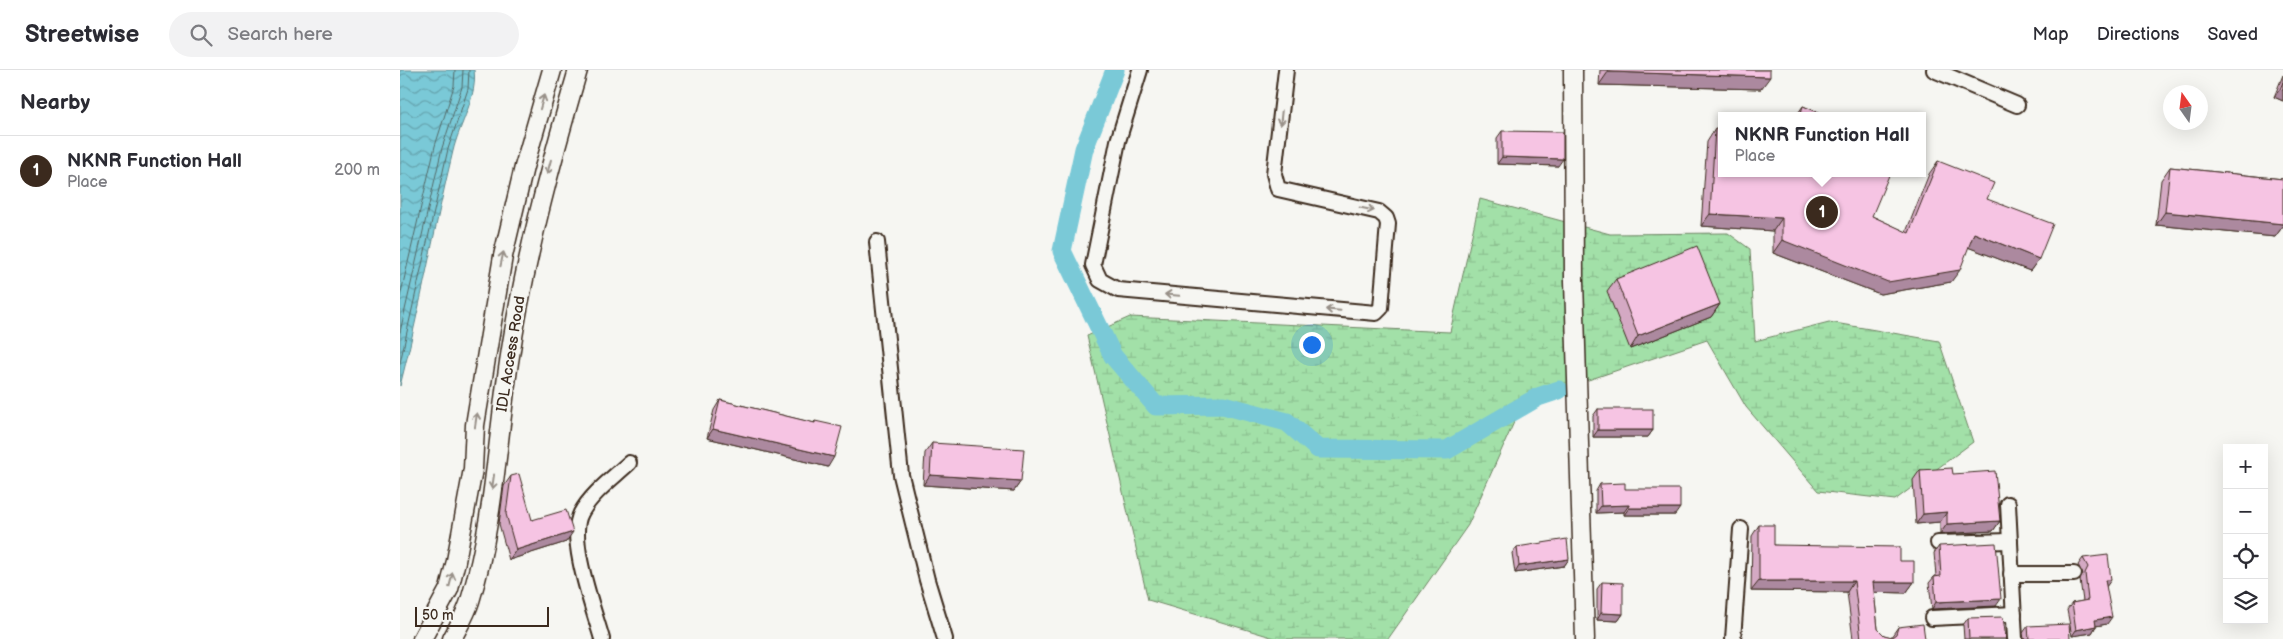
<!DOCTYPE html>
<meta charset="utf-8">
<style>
body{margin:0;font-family:"Balsamiq Sans",sans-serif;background:#f2f2f3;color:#2b2b33}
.controls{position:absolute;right:15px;bottom:15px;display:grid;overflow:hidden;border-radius:0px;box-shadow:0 5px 20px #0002}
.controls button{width:45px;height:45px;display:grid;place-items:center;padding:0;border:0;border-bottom:1px solid #e1e1e2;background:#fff;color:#2b2b33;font:25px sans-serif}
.compass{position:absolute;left:1763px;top:15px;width:45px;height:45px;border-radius:50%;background:#fff;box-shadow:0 5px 20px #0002;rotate:346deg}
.scale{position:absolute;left:15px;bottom:12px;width:134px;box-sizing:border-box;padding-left:5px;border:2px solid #3b2a1e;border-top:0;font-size:14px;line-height:18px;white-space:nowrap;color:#3b2a1e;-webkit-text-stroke:4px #f6f6f2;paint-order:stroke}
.you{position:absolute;left:911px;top:274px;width:18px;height:18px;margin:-12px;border:4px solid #fff;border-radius:50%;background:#1a73e8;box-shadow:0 0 0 8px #1a73e833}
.badge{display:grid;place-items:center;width:32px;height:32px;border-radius:50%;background:#3b2a1e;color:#fff;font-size:16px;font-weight:700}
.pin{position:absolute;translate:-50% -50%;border:2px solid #fff;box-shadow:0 1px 5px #0006}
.popup{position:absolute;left:1318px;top:42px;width:208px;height:65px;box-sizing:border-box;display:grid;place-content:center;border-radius:0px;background:#fff;filter:drop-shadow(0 1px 4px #0005);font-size:16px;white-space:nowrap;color:#7c7c81}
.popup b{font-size:19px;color:#2b2b33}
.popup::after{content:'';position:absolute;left:50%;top:100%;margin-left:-10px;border:10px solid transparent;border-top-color:#fff}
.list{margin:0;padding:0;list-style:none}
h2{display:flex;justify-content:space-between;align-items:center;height:65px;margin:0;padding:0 20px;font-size:21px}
h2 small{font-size:16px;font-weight:400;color:#7c7c81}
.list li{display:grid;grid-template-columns:32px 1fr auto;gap:15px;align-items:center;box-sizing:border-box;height:70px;padding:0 20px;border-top:1px solid #e1e1e2}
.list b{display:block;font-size:19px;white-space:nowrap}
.list p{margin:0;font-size:16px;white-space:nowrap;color:#7c7c81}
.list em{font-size:16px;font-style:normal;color:#7c7c81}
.icon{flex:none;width:28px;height:28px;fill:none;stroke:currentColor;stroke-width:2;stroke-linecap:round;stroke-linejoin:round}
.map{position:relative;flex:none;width:1883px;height:569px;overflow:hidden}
header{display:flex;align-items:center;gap:30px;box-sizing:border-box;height:70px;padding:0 25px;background:#fff;border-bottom:1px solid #e1e1e2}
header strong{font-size:24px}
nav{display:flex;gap:28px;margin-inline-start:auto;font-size:18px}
.search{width:350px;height:45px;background:#f2f2f3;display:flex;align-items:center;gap:12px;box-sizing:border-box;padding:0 18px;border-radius:28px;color:#7c7c81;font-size:19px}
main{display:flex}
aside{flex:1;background:#fff}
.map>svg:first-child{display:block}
.wetland{fill:url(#wetland-marsh);stroke:#6e8563}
.water{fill:url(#water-waves);stroke:#61898d}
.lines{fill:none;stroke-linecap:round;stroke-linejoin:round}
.shore{stroke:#546a68;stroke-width:1}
.canal{stroke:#7ac9d7;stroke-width:19}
.minor-casing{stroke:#3b2a1e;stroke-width:18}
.tertiary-casing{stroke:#3b2a1e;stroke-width:21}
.minor{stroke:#f6f6f2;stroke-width:14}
.tertiary{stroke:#f6f6f2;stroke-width:18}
.wall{fill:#d4a9c3;stroke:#3b2a1e}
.shaded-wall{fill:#ac899f;stroke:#3b2a1e}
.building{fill:#f6c4e3;stroke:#3b2a1e}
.oneway{stroke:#989088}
.labels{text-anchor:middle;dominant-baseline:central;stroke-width:5;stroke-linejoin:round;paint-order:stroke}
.street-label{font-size:15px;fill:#3b2a1e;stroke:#f6f6f2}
</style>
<header>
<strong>Streetwise</strong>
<div class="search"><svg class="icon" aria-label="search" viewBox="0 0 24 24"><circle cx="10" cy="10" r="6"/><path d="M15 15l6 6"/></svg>Search here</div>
<nav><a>Map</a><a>Directions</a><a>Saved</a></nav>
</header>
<main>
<aside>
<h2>Nearby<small></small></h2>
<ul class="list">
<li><span class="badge">1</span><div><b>NKNR Function Hall</b><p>Place</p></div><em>200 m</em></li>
</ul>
</aside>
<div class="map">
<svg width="1883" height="569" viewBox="0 0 1883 569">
<defs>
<pattern id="wetland-marsh" width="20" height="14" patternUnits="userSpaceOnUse" patternTransform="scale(1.25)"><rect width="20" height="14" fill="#a2e0a8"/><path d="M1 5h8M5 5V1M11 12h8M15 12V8" fill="none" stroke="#8cc090"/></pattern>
<pattern id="water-waves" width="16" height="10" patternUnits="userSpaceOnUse" patternTransform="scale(1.25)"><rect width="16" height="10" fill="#7ac9d7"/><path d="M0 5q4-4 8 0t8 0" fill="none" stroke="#65a3ae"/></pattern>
</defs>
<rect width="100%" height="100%" fill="#f6f6f2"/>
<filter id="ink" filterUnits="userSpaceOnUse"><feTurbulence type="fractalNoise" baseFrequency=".02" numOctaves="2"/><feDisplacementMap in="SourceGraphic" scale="10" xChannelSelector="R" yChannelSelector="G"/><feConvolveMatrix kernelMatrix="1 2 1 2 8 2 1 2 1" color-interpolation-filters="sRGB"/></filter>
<g filter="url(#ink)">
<!-- wetland -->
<polygon class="wetland" points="1080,129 1210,164 1328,163 1350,179 1355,271 1429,252 1539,271 1573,372 1495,430 1418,421 1346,337 1307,270 1123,332 1068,455 988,569 878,569 748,530 687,266 730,247 1050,262"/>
<!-- water -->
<path class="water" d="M0,0H74C78,26 59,55 53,81C34,159 20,239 0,316Z"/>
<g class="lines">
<!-- shore -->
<g class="shore">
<polyline points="0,227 35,76 54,16 55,0"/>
<polyline points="0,262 42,78 62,17 63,0"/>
<polyline points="0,293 48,79 68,19 69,0"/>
</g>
<!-- canal -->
<polyline class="canal" points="715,0 684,79 662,181 713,286 756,336 823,335 887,352 918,379 1047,380 1138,327 1159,320"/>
<!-- minor casing -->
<g class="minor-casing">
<g id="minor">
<polyline points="740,0 718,71 693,195 700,210 718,220 976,243 981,238 988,154 986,148 979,142 878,119 874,104 886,0"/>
<polyline points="1534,0 1617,35"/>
<polyline points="477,172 501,405 527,510 545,569"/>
<polyline points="1608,434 1615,569"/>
<polyline points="1538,473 1610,471"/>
<polyline points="1611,504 1674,504"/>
<polyline points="1532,548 1614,544"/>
<path d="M202,569C194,540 167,468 181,443C191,424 213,408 229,393"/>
<polyline points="1333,569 1341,459"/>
</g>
</g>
<!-- tertiary casing -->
<g class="tertiary-casing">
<g id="tertiary">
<polyline points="1173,0 1174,211 1185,569"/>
<polyline points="22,569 49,519 56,491 73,399 75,355 103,186 124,97 152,0"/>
<path d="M52,569C58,557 66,544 70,531C94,454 97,371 109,292C124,192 150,96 178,0"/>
</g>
</g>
<!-- minor -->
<use href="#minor" class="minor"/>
<!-- tertiary -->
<use href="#tertiary" class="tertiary"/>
</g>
<!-- wall -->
<g class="wall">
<polygon points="1200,0 1370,0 1361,19 1199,15"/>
<polygon points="1883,5 1883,31 1874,27"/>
<polygon points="1403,36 1427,46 1396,46"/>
<polygon points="1315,59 1472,146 1506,162 1529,104 1538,91 1587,129 1639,189 1630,201 1568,177 1551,212 1480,224 1373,183 1373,161 1301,156 1307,72"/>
<polygon points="1102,61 1158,96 1097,94 1097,68"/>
<polygon points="1770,97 1883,109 1883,156 1875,167 1756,155 1761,110"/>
<polygon points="1216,209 1320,234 1311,247 1230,279 1207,221"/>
<polygon points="320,330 414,353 415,351 428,397 307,368 314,340"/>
<polygon points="1198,339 1253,360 1248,367 1193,367 1193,346"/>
<polygon points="532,373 621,411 614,421 523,415 525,383"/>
<polygon points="1520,400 1553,404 1600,451 1593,461 1540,464 1540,452 1516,454 1513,410"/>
<polygon points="111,406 132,450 166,472 109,490 99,454 104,416"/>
<polygon points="1200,414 1225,419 1275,445 1224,445 1224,442 1196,443 1196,421"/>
<polygon points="1359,455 1374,475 1500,491 1514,512 1506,523 1474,522 1478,559 1484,565 1491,567 1498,557 1525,569 1453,569 1447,522 1351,521 1352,466"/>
<polygon points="1539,476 1596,536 1532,539 1529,513 1534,507 1536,506 1534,483"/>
<polygon points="1117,477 1169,489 1164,496 1115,503 1112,483"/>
<polygon points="1683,488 1706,516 1707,554 1696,556 1692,563 1672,566 1667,540 1672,533 1683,531 1680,510 1683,504 1678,495"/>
<polygon points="1202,512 1223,544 1218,551 1197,550 1197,519"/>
<polygon points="1568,548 1606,569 1564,569 1563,555"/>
<polygon points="1628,556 1670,569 1624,569 1623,563"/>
</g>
<!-- shaded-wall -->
<g class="shaded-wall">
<polygon points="1208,2 1370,7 1361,19 1199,15"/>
<polygon points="1880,19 1883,20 1883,31 1874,27"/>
<polygon points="1102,87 1163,89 1158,96 1097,94"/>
<polygon points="1765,142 1883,154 1883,156 1875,167 1756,155"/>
<polygon points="1310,144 1382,148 1373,161 1301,156"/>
<polygon points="1574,163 1639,189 1630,201 1565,176"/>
<polygon points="1382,170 1560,200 1551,212 1480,224 1373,183"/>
<polygon points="1320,234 1311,247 1230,279 1238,266"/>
<polygon points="313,359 434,387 428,397 307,368"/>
<polygon points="1198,360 1253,360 1248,367 1193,367"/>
<polygon points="530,405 621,411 614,421 523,415"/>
<polygon points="1229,435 1224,442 1196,443 1201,436"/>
<polygon points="1229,438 1280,438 1275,445 1224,445"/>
<polygon points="1547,442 1540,452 1516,454 1523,444"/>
<polygon points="1600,451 1593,461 1540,464 1547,454"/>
<polygon points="173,462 166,472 109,490 116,480"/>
<polygon points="1169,489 1164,496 1115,503 1119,496"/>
<polygon points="1705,510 1711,510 1706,517"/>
<polygon points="1359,511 1454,511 1447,522 1351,521"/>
<polygon points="1473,512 1514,512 1506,523 1465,522"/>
<polygon points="1601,529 1596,536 1532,539 1536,532"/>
<polygon points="1201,543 1223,544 1218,551 1197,550"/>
<polygon points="1712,547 1707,554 1690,557 1695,550"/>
<polygon points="1696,556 1692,563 1672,566 1676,560"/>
</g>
<!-- building -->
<g class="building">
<polygon points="1208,0 1370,0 1370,7 1208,2"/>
<polygon points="1883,12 1883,20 1880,19"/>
<polygon points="1403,36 1427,46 1400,46"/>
<polygon points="1315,59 1322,60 1322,103 1490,103 1472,146 1509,163 1538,91 1594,113 1587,129 1653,154 1639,189 1574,163 1560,200 1488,212 1382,170 1382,148 1310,144"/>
<polygon points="1102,61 1163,62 1163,89 1102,87"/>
<polygon points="1770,97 1883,109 1883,154 1765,142"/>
<polygon points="1297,176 1320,234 1238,266 1216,209"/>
<polygon points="320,330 415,353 415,351 442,357 434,387 313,359"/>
<rect x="1198" y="339" width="55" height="21"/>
<polygon points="532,373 624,379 621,411 530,405"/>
<polygon points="1552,398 1553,404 1595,401 1600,451 1547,454 1547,442 1523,444 1520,400"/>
<polygon points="119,404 132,450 166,440 173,462 116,480 106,444 111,406"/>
<polygon points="1225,413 1225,419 1280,419 1280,438 1229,438 1229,435 1201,436 1200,414"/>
<polygon points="1359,455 1374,455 1374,475 1500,477 1500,491 1514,491 1514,512 1473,512 1478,559 1484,565 1492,567 1496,564 1498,557 1523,554 1525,569 1461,569 1454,511 1359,511"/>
<polygon points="1167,469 1169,489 1119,496 1117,477"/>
<polygon points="1596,473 1601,529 1536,532 1534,507 1541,506 1539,476"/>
<polygon points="1708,485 1711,510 1705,510 1712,547 1695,550 1696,556 1676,560 1672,533 1688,530 1685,503 1688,497 1683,488"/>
<polygon points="1202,512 1223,513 1223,544 1201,543"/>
<polygon points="1603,547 1606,569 1569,569 1568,548"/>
<polygon points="1669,554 1670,569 1629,569 1628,556"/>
</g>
<!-- one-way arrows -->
<defs><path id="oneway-shaft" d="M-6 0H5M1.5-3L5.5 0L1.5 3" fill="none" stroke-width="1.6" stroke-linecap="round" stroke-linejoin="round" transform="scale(1.25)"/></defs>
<g class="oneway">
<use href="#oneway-shaft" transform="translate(142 32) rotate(-74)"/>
<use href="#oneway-shaft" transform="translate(881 48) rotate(96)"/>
<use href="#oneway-shaft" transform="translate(149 97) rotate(105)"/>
<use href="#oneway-shaft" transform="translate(967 139) rotate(12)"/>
<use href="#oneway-shaft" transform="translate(102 189) rotate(-78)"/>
<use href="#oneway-shaft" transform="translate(772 225) rotate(-175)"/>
<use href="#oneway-shaft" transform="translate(933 240) rotate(-175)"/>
<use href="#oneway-shaft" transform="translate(76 350) rotate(-82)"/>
<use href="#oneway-shaft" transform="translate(93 412) rotate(98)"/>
<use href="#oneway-shaft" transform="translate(51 510) rotate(-76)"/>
</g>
</g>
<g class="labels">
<!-- street labels -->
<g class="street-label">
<text transform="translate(111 284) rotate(-81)">IDL Access Road</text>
</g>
</g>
</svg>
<div class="controls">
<button>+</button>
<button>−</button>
<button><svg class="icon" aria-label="locate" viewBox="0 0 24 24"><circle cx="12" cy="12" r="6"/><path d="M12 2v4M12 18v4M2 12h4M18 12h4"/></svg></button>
<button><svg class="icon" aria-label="layers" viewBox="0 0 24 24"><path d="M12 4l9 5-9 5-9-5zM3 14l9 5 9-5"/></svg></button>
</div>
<svg class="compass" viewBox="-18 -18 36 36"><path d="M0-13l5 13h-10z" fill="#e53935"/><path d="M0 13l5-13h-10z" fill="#7c7c81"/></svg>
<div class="scale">50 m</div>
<div class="you"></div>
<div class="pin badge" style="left:1422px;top:142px">1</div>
<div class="popup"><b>NKNR Function Hall</b>Place</div>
</div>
</main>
